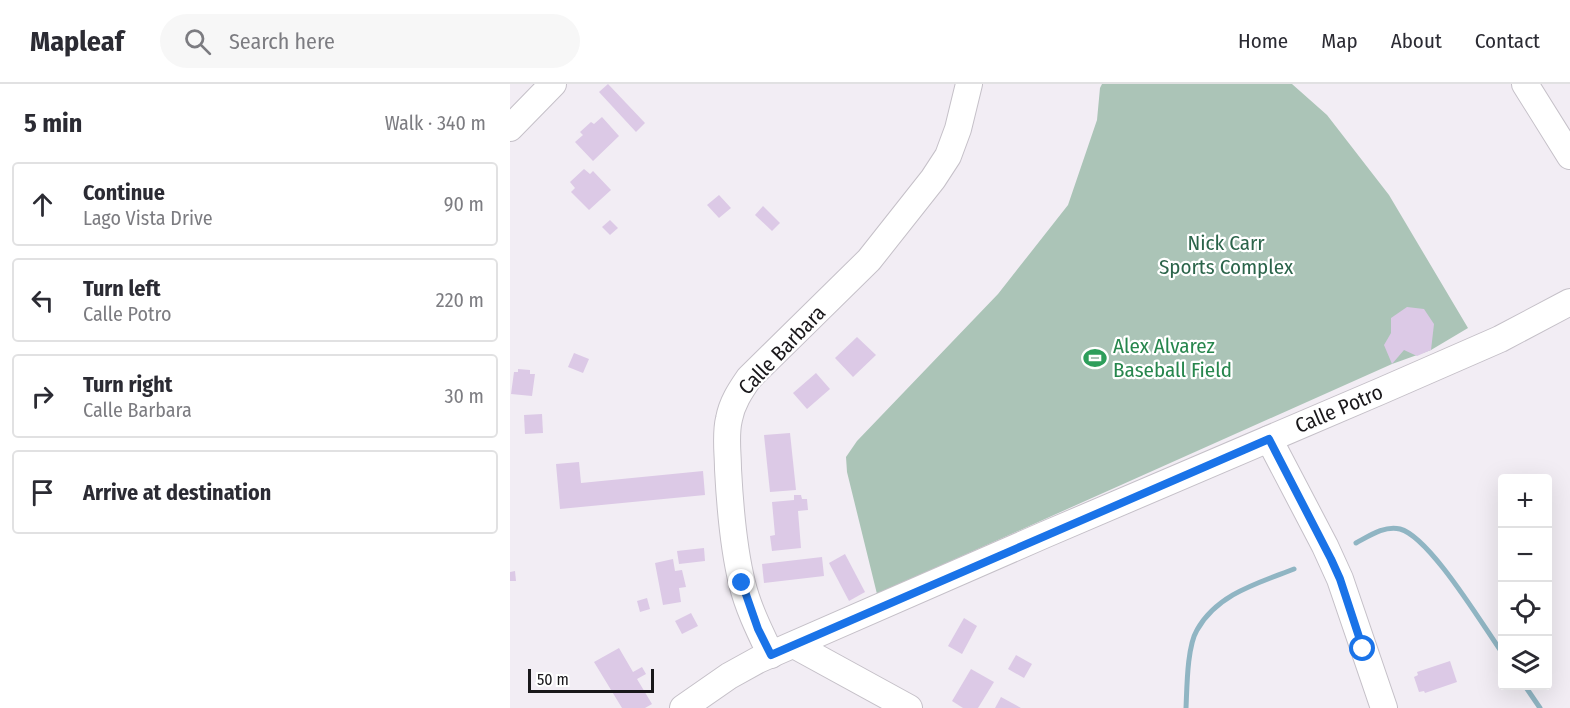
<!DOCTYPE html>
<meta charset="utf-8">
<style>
body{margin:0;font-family:"Fira Sans Condensed",sans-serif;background:#f7f7f7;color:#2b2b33}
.controls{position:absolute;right:18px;bottom:18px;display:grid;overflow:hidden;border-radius:6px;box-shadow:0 6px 24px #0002}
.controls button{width:54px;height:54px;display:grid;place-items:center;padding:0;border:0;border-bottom:2px solid #e1e1e2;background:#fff;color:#2b2b33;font:30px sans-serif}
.scale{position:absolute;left:18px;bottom:15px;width:126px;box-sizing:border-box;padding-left:6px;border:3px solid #19171a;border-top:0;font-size:16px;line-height:21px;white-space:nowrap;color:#19171a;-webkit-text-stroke:4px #fff;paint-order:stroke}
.stop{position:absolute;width:18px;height:18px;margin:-14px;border:4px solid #1a73e8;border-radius:50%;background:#fff}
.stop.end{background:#1a73e8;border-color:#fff;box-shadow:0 2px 6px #0008}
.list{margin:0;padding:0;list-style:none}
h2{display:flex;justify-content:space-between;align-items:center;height:78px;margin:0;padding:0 24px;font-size:26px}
h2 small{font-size:20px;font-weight:400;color:#7c7c81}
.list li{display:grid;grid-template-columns:39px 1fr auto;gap:18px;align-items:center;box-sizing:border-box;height:84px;margin:0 12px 12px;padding:0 12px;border:2px solid #e1e1e2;border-radius:6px}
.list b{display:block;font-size:22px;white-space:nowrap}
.list p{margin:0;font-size:20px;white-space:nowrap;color:#7c7c81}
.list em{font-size:20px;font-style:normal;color:#7c7c81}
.icon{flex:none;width:33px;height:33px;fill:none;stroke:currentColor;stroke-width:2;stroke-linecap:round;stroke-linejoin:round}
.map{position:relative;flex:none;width:1060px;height:624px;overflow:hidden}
header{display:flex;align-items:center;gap:36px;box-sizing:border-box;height:84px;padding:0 30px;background:#fff;border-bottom:2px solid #e1e1e2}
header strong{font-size:28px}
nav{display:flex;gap:33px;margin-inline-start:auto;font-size:21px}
.search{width:420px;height:54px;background:#f7f7f7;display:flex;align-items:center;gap:15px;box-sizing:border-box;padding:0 21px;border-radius:33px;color:#7c7c81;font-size:22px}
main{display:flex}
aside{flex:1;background:#fff}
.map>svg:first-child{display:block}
.green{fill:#abc4b7}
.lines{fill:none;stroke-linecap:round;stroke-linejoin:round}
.stream{stroke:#90b5c3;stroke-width:5}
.building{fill:#dcc9e6}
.minor-casing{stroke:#c5c0c8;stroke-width:28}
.minor{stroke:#fff;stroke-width:26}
.route{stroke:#1a73e8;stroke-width:8}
.labels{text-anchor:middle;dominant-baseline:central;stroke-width:4.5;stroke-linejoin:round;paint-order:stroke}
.park-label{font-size:21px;fill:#2b644a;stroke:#fff}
.leisure-label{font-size:21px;fill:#27864d;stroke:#fff;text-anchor:start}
.street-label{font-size:21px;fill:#19171a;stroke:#fff}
</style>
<header>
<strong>Mapleaf</strong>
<div class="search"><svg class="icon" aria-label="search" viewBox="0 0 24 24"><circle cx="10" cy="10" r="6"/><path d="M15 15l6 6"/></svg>Search here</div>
<nav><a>Home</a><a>Map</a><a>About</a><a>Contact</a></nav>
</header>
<main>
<aside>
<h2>5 min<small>Walk · 340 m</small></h2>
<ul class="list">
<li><svg class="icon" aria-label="ahead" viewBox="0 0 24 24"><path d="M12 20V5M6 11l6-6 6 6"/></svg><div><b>Continue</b><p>Lago Vista Drive</p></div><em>90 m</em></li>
<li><svg class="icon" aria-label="left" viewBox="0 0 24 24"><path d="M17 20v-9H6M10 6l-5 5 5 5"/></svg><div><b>Turn left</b><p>Calle Potro</p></div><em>220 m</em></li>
<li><svg class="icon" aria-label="right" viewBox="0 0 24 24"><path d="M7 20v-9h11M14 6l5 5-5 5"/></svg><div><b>Turn right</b><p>Calle Barbara</p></div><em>30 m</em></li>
<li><svg class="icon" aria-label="arrive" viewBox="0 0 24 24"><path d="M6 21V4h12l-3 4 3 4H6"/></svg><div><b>Arrive at destination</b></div></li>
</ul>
</aside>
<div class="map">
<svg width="1060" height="624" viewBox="0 0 1060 624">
<rect width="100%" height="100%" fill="#f2edf4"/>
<!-- green -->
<polygon class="green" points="592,0 782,0 817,31 879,111 958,244 921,266 882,280 367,510 337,388 336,373 347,357 488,210 558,121 587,36 590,4"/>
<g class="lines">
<!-- stream -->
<g class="stream">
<path d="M846,459C859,452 875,441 890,445C920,453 973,542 993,570"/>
<polyline points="1015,602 1030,624"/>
<path d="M676,624C677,603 677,563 687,546C707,510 748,499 784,485"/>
</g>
</g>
<!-- building -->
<g class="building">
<polygon points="98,0 135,39 126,48 89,8"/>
<polygon points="92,33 109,52 83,77 65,58 73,51 70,48 81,38 84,40"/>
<polygon points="74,85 80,90 83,87 101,106 79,126 61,108 65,104 60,98"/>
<polygon points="209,111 221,124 209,134 197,121"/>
<polygon points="253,122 270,139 262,147 245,131"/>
<polygon points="100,136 108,144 100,151 92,143"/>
<polygon points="897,223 914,225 924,240 921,266 907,272 894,266 882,280 874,261 881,249 881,234"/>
<polygon points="347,253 366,271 343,293 325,274"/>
<polygon points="64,269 79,275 73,289 58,283"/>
<polygon points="8,285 20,286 20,290 25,290 22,312 1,310 4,288 8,288"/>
<polygon points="306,289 320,305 297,325 283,309"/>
<polygon points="32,330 33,349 15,350 14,331"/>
<polygon points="280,349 286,406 260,408 254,351"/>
<polygon points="69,378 71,399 193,387 195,411 50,425 46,380"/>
<polygon points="284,411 291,411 292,415 297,415 298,426 288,427 291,464 262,467 260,452 265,451 262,418 284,416"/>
<polygon points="194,464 195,477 169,480 167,467"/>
<polygon points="335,470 355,508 339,517 319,479"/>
<polygon points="312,473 314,492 254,499 252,480"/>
<polygon points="163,475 165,487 172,486 176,503 169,504 171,518 153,521 145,479"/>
<polygon points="5,487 6,497 0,497 0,488"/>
<polygon points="137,514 140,525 130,528 127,517"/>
<polygon points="181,529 188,542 172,550 165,537"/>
<polygon points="454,534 467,542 452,570 438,562"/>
<polygon points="109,564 123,588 132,583 136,590 127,595 142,620 135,624 112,624 84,578"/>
<polygon points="506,571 522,580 514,594 498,585"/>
<polygon points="940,577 947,598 915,609 914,607 909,608 904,593 908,591 907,588"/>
<polygon points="461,585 484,598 468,624 453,624 442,617"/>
<polygon points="491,613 511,624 485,624"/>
</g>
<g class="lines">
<!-- minor casing -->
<g class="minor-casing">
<g id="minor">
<polyline points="1015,0 1060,72"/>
<polyline points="0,44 43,0"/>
<polyline points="759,355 815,462 830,495 874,624"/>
<polyline points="284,561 399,624"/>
<path d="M261,571C250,548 238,524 232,499C223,462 220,423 218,385C218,369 215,351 219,335C222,319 230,307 239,294L359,176L423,95L438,72L448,45L459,0"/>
<polyline points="173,624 219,592 248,576 534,451 871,307 990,255 1060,218"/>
</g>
</g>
<!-- minor -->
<use href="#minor" class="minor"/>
</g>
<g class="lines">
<!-- route -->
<polyline class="route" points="232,499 248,545 261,571 759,355 821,475 830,495 853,565"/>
</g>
<!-- icons -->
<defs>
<g id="stadium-bare" transform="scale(1.8)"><path d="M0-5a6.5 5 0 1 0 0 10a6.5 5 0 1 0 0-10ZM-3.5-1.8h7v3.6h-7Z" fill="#2e9e5b" stroke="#fff" stroke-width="2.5" paint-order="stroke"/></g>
</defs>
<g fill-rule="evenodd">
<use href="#stadium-bare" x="585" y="274"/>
</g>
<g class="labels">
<!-- park labels -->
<g class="park-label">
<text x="716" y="159">Nick Carr<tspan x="716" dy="24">Sports Complex</tspan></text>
</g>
<!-- leisure labels -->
<g class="leisure-label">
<text x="603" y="262">Alex Alvarez<tspan x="603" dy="24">Baseball Field</tspan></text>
</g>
<!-- street labels -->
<g class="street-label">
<text transform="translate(272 266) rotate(-46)">Calle Barbara</text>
<text transform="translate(829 325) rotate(-23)">Calle Potro</text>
</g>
</g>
</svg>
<div class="controls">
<button>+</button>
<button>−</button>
<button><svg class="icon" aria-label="locate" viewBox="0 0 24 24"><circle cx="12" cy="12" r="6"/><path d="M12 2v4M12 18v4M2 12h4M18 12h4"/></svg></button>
<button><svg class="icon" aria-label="layers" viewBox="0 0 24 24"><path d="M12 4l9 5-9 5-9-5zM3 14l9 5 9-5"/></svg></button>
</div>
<div class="scale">50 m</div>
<div class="stop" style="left:853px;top:565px"></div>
<div class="stop end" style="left:232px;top:499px"></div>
</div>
</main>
